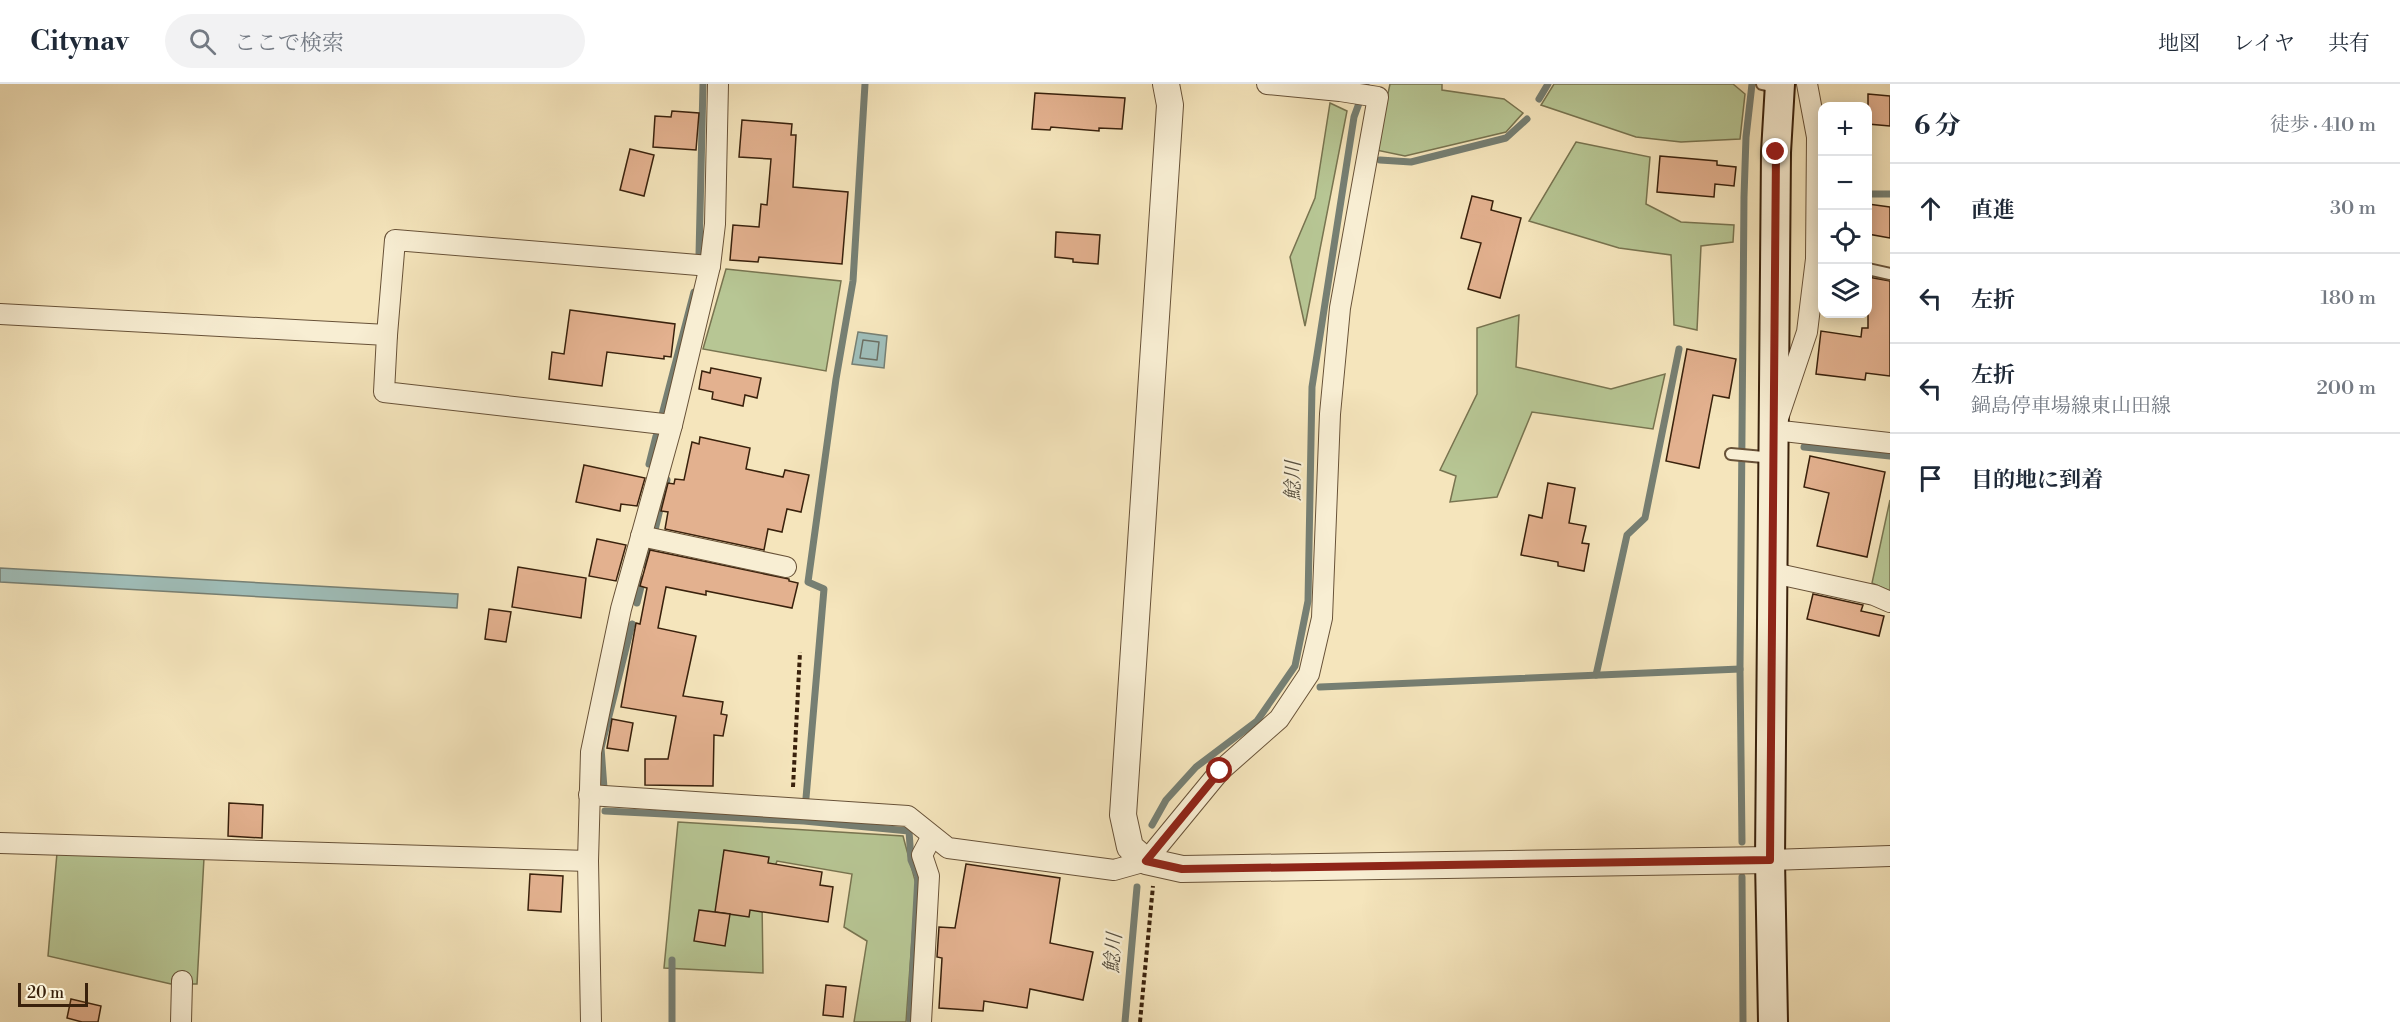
<!DOCTYPE html>
<html lang="ja">
<meta charset="utf-8">
<style>
body{margin:0;font-family:"Libre Bodoni","Noto Serif JP",serif;background:#f2f2f3;color:#1f2937}
.controls{position:absolute;right:18px;top:18px;display:grid;overflow:hidden;border-radius:12px;box-shadow:0 3px 15px #0003}
.controls button{width:54px;height:54px;display:grid;place-items:center;padding:0;border:0;border-bottom:2px solid #e0e1e3;background:#fff;color:#1f2937;font:30px sans-serif}
.scale{position:absolute;left:18px;bottom:15px;width:70px;box-sizing:border-box;padding-left:6px;border:3px solid #39210c;border-top:0;font-size:16px;line-height:21px;white-space:nowrap;color:#39210c;-webkit-text-stroke:4px #f8eed3;paint-order:stroke}
.stop{position:absolute;width:18px;height:18px;margin:-14px;border:4px solid #8f2418;border-radius:50%;background:#fff}
.stop.end{background:#8f2418;border-color:#fff;box-shadow:0 2px 6px #0008}
.list{margin:0;padding:0;list-style:none}
h2{display:flex;justify-content:space-between;align-items:center;height:78px;margin:0;padding:0 24px;font-size:26px}
h2 small{font-size:20px;font-weight:400;color:#747a83}
.list li{display:grid;grid-template-columns:39px 1fr auto;gap:18px;align-items:center;box-sizing:border-box;height:90px;padding:0 24px;border-top:2px solid #e0e1e3}
.list b{display:block;font-size:22px;white-space:nowrap}
.list p{margin:0;font-size:20px;white-space:nowrap;color:#747a83}
.list em{font-size:20px;font-style:normal;color:#747a83}
.icon{flex:none;width:33px;height:33px;fill:none;stroke:currentColor;stroke-width:2;stroke-linecap:round;stroke-linejoin:round}
.map{position:relative;flex:none;width:1890px;height:938px;overflow:hidden}
header{display:flex;align-items:center;gap:36px;box-sizing:border-box;height:84px;padding:0 30px;background:#fff;border-bottom:2px solid #e0e1e3}
header strong{font-size:28px}
nav{display:flex;gap:33px;margin-inline-start:auto;font-size:21px}
.search{width:420px;height:54px;background:#f2f2f3;display:flex;align-items:center;gap:15px;box-sizing:border-box;padding:0 21px;border-radius:33px;color:#747a83;font-size:22px}
main{display:flex}
aside{flex:1;background:#fff}
.map>svg:first-child{display:block}
.green{fill:#b7c694;stroke:#787450;stroke-width:1.5}
.water{fill:#9fbdb8;stroke:#767f73;stroke-width:1.5}
.lines{fill:none;stroke-linecap:round;stroke-linejoin:round}
.shore{stroke:#6c6f62;stroke-width:1.5}
.stream{stroke:#767f73;stroke-width:7}
.building{fill:#e3b18f;stroke:#39210c;stroke-width:1.5}
.service-casing{stroke:#685238;stroke-width:14}
.minor-casing{stroke:#685238;stroke-width:22}
.tertiary-casing{stroke:#685238;stroke-width:28}
.secondary-casing{stroke:#39210c;stroke-width:32}
.path{stroke:#39210c;stroke-width:4;stroke-dasharray:4.5 3;stroke-linecap:butt}
.service{stroke:#f8eed3;stroke-width:10}
.minor{stroke:#f8eed3;stroke-width:20}
.tertiary{stroke:#f8eed3;stroke-width:26}
.secondary{stroke:#f8eed3;stroke-width:28}
.route{stroke:#8f2418;stroke-width:8}
.labels{text-anchor:middle;dominant-baseline:central;stroke-width:4.5;stroke-linejoin:round;paint-order:stroke}
.water-label{font-size:20px;font-style:italic;fill:#585040;stroke:#f8eed3}
</style>
<header>
<strong>Citynav</strong>
<div class="search"><svg class="icon" aria-label="search" viewBox="0 0 24 24"><circle cx="10" cy="10" r="6"/><path d="M15 15l6 6"/></svg>ここで検索</div>
<nav><a>地図</a><a>レイヤ</a><a>共有</a></nav>
</header>
<main>
<div class="map">
<svg width="1890" height="938" viewBox="0 0 1890 938">
<rect width="100%" height="100%" fill="#f5e5bc"/>
<filter id="stains"><feTurbulence type="fractalNoise" baseFrequency=".00333" numOctaves="4"/><feColorMatrix values="0 0 0 0 .2 0 0 0 0 .09 0 0 0 0 .02 0 0 0 .5 -.17"/></filter>
<radialGradient id="worn" r=".72"><stop offset=".6" stop-color="#630" stop-opacity="0"/><stop offset="1" stop-color="#630" stop-opacity=".3"/></radialGradient>
<!-- green -->
<g class="green">
<polygon points="1390,0 1442,0 1442,6 1504,15 1523,29 1506,48 1405,72 1376,66"/>
<polygon points="1554,0 1733,0 1745,10 1740,55 1681,58 1636,53 1541,21"/>
<polygon points="1330,19 1347,27 1305,242 1290,173 1315,114"/>
<polygon points="1576,58 1650,73 1646,120 1681,138 1734,141 1733,158 1701,162 1697,246 1674,241 1671,171 1619,164 1529,137"/>
<polygon points="726,185 841,197 826,287 703,265"/>
<polygon points="1519,231 1516,283 1611,305 1665,290 1653,345 1532,328 1497,413 1450,418 1456,392 1440,386 1477,310 1477,244"/>
<polygon points="1890,416 1890,507 1872,499"/>
<polygon points="678,738 903,752 916,800 906,938 854,938 867,857 844,843 852,790 777,777 762,817 763,889 664,884"/>
<polygon points="57,769 204,774 197,900 171,900 48,872"/>
</g>
<!-- water -->
<g class="water">
<polygon points="858,248 887,252 884,284 852,280"/>
<polygon points="0,484 458,510 457,524 0,498"/>
</g>
<g class="lines">
<!-- shore -->
<polygon class="shore" points="863,256 879,258 877,276 860,274"/>
<!-- stream -->
<g class="stream">
<polyline points="1539,15 1548,0"/>
<polyline points="1380,76 1411,78 1506,54 1527,35"/>
<polyline points="1868,110 1890,110"/>
<polyline points="699,171 703,0"/>
<polyline points="662,331 694,208"/>
<polyline points="1804,363 1890,372"/>
<polyline points="649,380 656,352"/>
<polyline points="655,446 667,396"/>
<polyline points="646,481 650,463"/>
<polyline points="637,519 643,495"/>
<polyline points="1596,591 1627,451 1645,434 1679,265"/>
<polyline points="1320,603 1740,585"/>
<polyline points="604,704 601,664 632,540"/>
<polyline points="806,714 824,505 808,498 836,295 853,197 865,0"/>
<polyline points="605,727 804,737 909,747 911,776 918,792 910,938"/>
<polyline points="1152,741 1166,716 1196,683 1257,637 1295,582 1308,517 1312,303 1354,33 1366,0"/>
<polyline points="1742,758 1740,585 1744,113 1746,53 1752,0"/>
<polyline points="1742,793 1743,938"/>
<polyline points="672,938 672,876"/>
<polyline points="1125,938 1137,803"/>
</g>
</g>
<!-- building -->
<g class="building">
<polygon points="1035,9 1125,14 1122,45 1099,44 1099,47 1051,43 1050,46 1032,45"/>
<polygon points="1868,10 1890,12 1890,42 1868,40"/>
<polygon points="672,27 699,29 696,66 653,63 655,32 671,33"/>
<polygon points="742,36 792,40 791,51 796,51 793,103 848,108 842,180 759,173 758,178 730,176 733,141 759,143 761,120 767,121 771,75 739,73"/>
<polygon points="630,65 654,71 644,112 620,106"/>
<polygon points="1660,72 1717,77 1717,81 1736,83 1734,102 1715,100 1714,113 1657,108"/>
<polygon points="1472,112 1493,117 1491,126 1521,134 1500,214 1468,205 1481,159 1461,154"/>
<polygon points="1868,120 1890,123 1890,154 1868,150"/>
<polygon points="1056,148 1100,151 1098,180 1073,178 1073,175 1055,173"/>
<polygon points="1868,193 1890,197 1890,292 1866,289 1865,296 1816,290 1821,247 1861,253 1862,244 1868,244"/>
<polygon points="570,226 675,240 671,273 664,272 664,275 607,268 602,302 549,295 552,268 564,270"/>
<polygon points="1687,265 1736,275 1729,314 1713,311 1699,384 1666,377"/>
<polygon points="711,284 761,294 757,314 745,311 743,322 712,315 713,308 699,305 702,287 710,289"/>
<polygon points="700,353 750,364 746,385 783,393 785,386 809,391 801,428 787,425 782,448 768,445 764,466 665,445 668,428 661,427 668,399 674,400 675,395 684,396 692,358 699,360"/>
<polygon points="1810,372 1885,388 1867,473 1817,462 1829,409 1804,403"/>
<polygon points="584,381 645,394 637,422 621,420 620,427 576,418"/>
<polygon points="1548,399 1575,404 1569,439 1586,442 1582,459 1589,460 1584,487 1558,482 1558,478 1521,471 1529,431 1542,434"/>
<polygon points="597,455 626,461 616,497 589,492"/>
<polygon points="650,466 789,495 789,497 798,499 792,524 706,507 706,511 666,503 658,544 696,552 683,612 723,618 721,630 727,631 723,652 714,651 713,702 645,701 645,675 668,675 676,632 621,623 636,539 640,540 647,504 640,502"/>
<polygon points="518,483 586,494 581,534 512,523"/>
<polygon points="1813,510 1863,521 1861,527 1884,532 1879,552 1807,535"/>
<polygon points="489,525 511,528 506,558 485,555"/>
<polygon points="612,635 633,639 628,667 607,664"/>
<polygon points="229,719 263,721 262,754 228,752"/>
<polygon points="724,766 769,773 768,779 822,788 820,801 833,803 828,838 750,826 749,833 715,828"/>
<polygon points="966,780 1060,794 1050,859 1093,868 1083,916 1030,905 1027,924 984,917 983,927 939,924 942,874 937,873 939,843 955,844"/>
<polygon points="530,790 563,792 561,828 528,826"/>
<polygon points="699,826 730,830 725,862 694,857"/>
<polygon points="826,901 846,903 843,933 823,931"/>
<polygon points="71,915 101,922 98,938 82,938 67,934"/>
</g>
<g class="lines">
<!-- service casing -->
<g class="service-casing">
<g id="service">
<polyline points="1762,0 1779,4"/>
<polyline points="1868,185 1890,190"/>
<polyline points="1731,370 1774,374"/>
</g>
</g>
<!-- minor casing -->
<g class="minor-casing">
<g id="minor">
<polyline points="1807,0 1817,53 1816,175 1807,248 1774,346 1890,359"/>
<polyline points="0,230 387,251 384,308 672,341"/>
<polyline points="387,251 395,156 710,182"/>
<polyline points="641,452 786,483"/>
<polyline points="1773,489 1874,511 1890,518"/>
<polyline points="589,711 908,732 948,764 1114,786 1146,777 1220,687 1279,635 1309,590 1322,534 1330,330 1340,224 1378,13 1340,7 1267,0"/>
<polyline points="0,759 588,777"/>
<polyline points="1770,776 1890,772"/>
<polyline points="181,938 182,897"/>
<polyline points="591,938 588,777 591,668 621,525 672,341 710,182 715,140 718,0"/>
<polyline points="921,938 929,792 922,771 932,752"/>
</g>
</g>
<!-- tertiary casing -->
<g class="tertiary-casing">
<polyline id="tertiary" points="1166,0 1170,21 1123,731 1130,763 1146,777 1182,785 1770,776"/>
</g>
<!-- secondary casing -->
<g class="secondary-casing">
<polyline id="secondary" points="1773,938 1770,776 1776,68 1780,0"/>
</g>
<!-- path -->
<g class="path">
<polyline points="793,703 800,568"/>
<polyline points="1140,938 1153,802"/>
</g>
<!-- service -->
<use href="#service" class="service"/>
<!-- minor -->
<use href="#minor" class="minor"/>
<!-- tertiary -->
<use href="#tertiary" class="tertiary"/>
<!-- secondary -->
<use href="#secondary" class="secondary"/>
</g>
<g class="lines">
<!-- route -->
<polyline class="route" points="1220,687 1146,777 1182,785 1770,776 1776,68"/>
</g>
<g class="labels">
<!-- water labels -->
<g class="water-label">
<text transform="translate(1294 397) rotate(-89)">鯰川</text>
<text transform="translate(1114 869) rotate(-85)">鯰川</text>
</g>
</g>
<rect width="100%" height="100%" filter="url(#stains)"/>
<rect width="100%" height="100%" fill="url(#worn)"/>
</svg>
<div class="controls">
<button>+</button>
<button>−</button>
<button><svg class="icon" aria-label="locate" viewBox="0 0 24 24"><circle cx="12" cy="12" r="6"/><path d="M12 2v4M12 18v4M2 12h4M18 12h4"/></svg></button>
<button><svg class="icon" aria-label="layers" viewBox="0 0 24 24"><path d="M12 4l9 5-9 5-9-5zM3 14l9 5 9-5"/></svg></button>
</div>
<div class="scale">20 m</div>
<div class="stop" style="left:1220px;top:687px"></div>
<div class="stop end" style="left:1776px;top:68px"></div>
</div>
<aside>
<h2>6 分<small>徒歩 · 410 m</small></h2>
<ul class="list">
<li><svg class="icon" aria-label="ahead" viewBox="0 0 24 24"><path d="M12 20V5M6 11l6-6 6 6"/></svg><div><b>直進</b></div><em>30 m</em></li>
<li><svg class="icon" aria-label="left" viewBox="0 0 24 24"><path d="M17 20v-9H6M10 6l-5 5 5 5"/></svg><div><b>左折</b></div><em>180 m</em></li>
<li><svg class="icon" aria-label="left" viewBox="0 0 24 24"><path d="M17 20v-9H6M10 6l-5 5 5 5"/></svg><div><b>左折</b><p>鍋島停車場線東山田線</p></div><em>200 m</em></li>
<li><svg class="icon" aria-label="arrive" viewBox="0 0 24 24"><path d="M6 21V4h12l-3 4 3 4H6"/></svg><div><b>目的地に到着</b></div></li>
</ul>
</aside>
</main>
